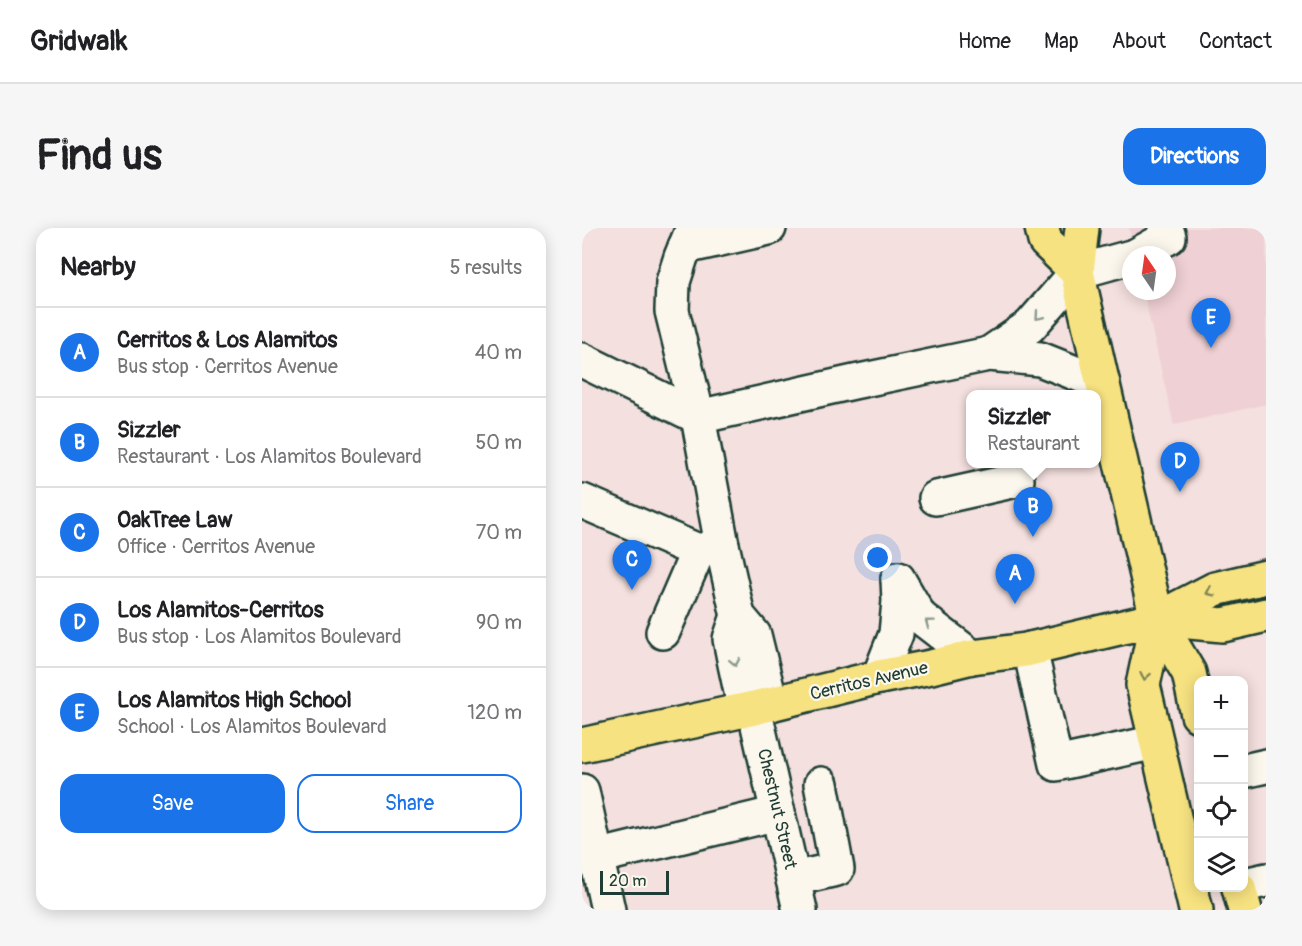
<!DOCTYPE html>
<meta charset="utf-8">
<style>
body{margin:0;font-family:Pangolin,sans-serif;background:#f6f6f6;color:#202124}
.controls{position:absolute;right:18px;bottom:18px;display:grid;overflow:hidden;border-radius:12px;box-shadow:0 3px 15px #0003}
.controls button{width:54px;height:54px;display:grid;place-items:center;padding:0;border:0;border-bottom:2px solid #e0e0e0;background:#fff;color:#202124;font:30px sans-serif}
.compass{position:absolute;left:540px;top:18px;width:54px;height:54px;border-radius:50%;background:#fff;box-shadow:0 3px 15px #0003;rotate:347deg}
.scale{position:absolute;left:18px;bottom:15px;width:69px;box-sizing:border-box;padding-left:6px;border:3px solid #1f3d34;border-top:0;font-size:16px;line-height:21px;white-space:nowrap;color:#1f3d34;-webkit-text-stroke:4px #fbf7ec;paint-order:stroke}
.you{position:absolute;left:296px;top:330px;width:21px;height:21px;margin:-15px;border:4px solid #fff;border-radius:50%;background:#1a73e8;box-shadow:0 0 0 9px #1a73e833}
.badge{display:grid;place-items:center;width:39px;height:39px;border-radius:50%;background:#1a73e8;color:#fff;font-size:20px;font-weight:700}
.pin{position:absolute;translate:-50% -50px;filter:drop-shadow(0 2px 3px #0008)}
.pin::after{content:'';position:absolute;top:32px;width:21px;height:18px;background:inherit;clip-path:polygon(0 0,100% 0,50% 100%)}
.popup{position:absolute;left:384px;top:162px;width:135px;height:78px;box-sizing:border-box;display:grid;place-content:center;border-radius:12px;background:#fff;filter:drop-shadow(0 2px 4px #0005);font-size:20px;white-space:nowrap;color:#757577}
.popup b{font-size:22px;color:#202124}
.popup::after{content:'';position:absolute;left:50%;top:100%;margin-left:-12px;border:12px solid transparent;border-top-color:#fff}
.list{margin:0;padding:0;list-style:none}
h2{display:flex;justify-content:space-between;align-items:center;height:78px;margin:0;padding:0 24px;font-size:26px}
h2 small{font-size:20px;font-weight:400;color:#757577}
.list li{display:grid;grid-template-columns:39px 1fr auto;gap:18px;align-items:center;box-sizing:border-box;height:90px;padding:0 24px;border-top:2px solid #e0e0e0}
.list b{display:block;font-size:22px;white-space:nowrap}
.list p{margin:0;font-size:20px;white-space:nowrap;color:#757577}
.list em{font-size:20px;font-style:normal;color:#757577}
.actions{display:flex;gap:12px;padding:18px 24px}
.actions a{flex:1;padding:14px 0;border:2px solid #1a73e8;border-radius:18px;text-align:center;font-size:21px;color:#1a73e8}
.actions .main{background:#1a73e8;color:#fff}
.icon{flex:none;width:33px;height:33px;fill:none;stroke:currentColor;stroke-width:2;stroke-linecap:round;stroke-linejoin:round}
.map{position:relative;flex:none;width:684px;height:682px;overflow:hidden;border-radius:18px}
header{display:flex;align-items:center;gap:36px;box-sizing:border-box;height:84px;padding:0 30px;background:#fff;border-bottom:2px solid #e0e0e0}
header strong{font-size:28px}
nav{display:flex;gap:33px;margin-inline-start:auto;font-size:21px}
.intro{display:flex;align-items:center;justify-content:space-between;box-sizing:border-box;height:144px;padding:0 36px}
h1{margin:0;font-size:42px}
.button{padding:15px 27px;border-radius:18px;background:#1a73e8;color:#fff;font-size:21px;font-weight:700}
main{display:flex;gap:36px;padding:0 36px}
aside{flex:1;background:#fff;border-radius:18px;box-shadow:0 3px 15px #0003}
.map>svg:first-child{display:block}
.built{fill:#efd0d4}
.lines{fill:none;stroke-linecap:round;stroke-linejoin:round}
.minor-casing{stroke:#1f3d34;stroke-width:38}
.major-casing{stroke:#1f3d34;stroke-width:38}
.minor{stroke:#fbf7ec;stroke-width:33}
.major{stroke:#f7e281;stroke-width:33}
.oneway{stroke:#8d9a90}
.oneway2{stroke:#808757}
.labels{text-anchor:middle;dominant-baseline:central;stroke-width:4.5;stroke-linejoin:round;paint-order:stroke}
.street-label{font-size:18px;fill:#1f3d34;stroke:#fbf7ec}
</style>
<header>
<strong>Gridwalk</strong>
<nav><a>Home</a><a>Map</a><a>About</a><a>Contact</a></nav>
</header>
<div class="intro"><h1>Find us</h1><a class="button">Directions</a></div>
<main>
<aside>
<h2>Nearby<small>5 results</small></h2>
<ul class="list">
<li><span class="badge">A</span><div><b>Cerritos &amp; Los Alamitos</b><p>Bus stop · Cerritos Avenue</p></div><em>40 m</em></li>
<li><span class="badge">B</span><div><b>Sizzler</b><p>Restaurant · Los Alamitos Boulevard</p></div><em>50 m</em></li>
<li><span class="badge">C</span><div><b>OakTree Law</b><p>Office · Cerritos Avenue</p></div><em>70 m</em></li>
<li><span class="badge">D</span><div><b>Los Alamitos-Cerritos</b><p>Bus stop · Los Alamitos Boulevard</p></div><em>90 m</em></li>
<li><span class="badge">E</span><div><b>Los Alamitos High School</b><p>School · Los Alamitos Boulevard</p></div><em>120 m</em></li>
</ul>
<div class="actions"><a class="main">Save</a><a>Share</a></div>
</aside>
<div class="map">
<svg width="684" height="682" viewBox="0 0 684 682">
<rect width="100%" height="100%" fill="#f4e0de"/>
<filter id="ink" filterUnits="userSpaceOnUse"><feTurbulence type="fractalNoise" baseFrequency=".0167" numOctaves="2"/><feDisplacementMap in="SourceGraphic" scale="12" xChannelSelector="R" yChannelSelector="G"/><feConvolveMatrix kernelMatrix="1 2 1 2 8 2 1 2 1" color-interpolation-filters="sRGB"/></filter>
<g filter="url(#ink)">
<!-- built -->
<polygon class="built" points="547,0 684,0 684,176 592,197 561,63 585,63 585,27 553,27"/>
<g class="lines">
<!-- minor casing -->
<g class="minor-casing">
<g id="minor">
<polyline points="111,0 99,29 91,54 90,83 116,189 140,317 156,388 172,407 189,476"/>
<polyline points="103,19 187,0"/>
<polyline points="555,27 587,9 584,0"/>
<polyline points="407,126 448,98 495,44 549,29"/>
<polyline points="0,132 116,189 272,154 407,126 458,131 521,156"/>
<polyline points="354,270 435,252"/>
<polyline points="0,273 116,323 140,317"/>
<polyline points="316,351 338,389 390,429"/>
<polyline points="156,388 148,411 153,436 163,482"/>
<polyline points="81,404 116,323"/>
<polyline points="448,421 474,536 574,514"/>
<polyline points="297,449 314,406 317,373 316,351"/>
<polyline points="172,480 218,682"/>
<polyline points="662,543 684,538"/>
<polyline points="0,563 26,682"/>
<polyline points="14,629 196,585"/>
<polyline points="211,651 255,641 239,556"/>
<polyline points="662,657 684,652"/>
</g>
</g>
<!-- major casing -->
<g class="major-casing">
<g id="major">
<polyline points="460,0 463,13 495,44"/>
<polyline points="500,0 495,44 575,391 607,445 616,487"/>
<polyline points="575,391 561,457 614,682"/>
<polyline points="575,391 641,397 684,387"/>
<polyline points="0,517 172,480 297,449 349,439 390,429 444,422 575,391 633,361 684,349"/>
<polyline points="657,660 663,682"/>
</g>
</g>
<!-- minor -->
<use href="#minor" class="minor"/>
<!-- major -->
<use href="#major" class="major"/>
</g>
<!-- one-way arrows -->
<defs><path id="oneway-chevron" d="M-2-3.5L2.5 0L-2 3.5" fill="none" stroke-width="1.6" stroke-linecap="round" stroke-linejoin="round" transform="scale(1.5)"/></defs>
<g class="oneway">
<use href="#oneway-chevron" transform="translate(457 88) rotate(131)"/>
<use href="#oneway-chevron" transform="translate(347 395) rotate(-143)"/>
<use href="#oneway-chevron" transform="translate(153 434) rotate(79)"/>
</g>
<g class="oneway2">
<use href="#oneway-chevron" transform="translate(628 364) rotate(156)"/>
<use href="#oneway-chevron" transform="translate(563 448) rotate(100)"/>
</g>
</g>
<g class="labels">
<!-- street labels -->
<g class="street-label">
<text transform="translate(287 453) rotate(-13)">Cerritos Avenue</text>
<text transform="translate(195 581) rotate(77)">Chestnut Street</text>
</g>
</g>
</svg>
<div class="controls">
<button>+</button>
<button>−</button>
<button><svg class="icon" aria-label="locate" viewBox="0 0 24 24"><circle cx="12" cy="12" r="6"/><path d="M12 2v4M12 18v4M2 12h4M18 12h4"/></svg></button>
<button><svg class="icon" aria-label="layers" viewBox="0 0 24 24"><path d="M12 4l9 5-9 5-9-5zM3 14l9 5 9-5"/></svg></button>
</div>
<svg class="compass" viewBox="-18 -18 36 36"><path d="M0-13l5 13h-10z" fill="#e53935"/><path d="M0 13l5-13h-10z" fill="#757577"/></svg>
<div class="scale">20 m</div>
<div class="you"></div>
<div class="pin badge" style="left:433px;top:376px">A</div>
<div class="pin badge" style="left:451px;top:309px">B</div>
<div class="popup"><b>Sizzler</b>Restaurant</div>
<div class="pin badge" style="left:50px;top:362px">C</div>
<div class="pin badge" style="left:598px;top:264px">D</div>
<div class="pin badge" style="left:629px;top:120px">E</div>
</div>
</main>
